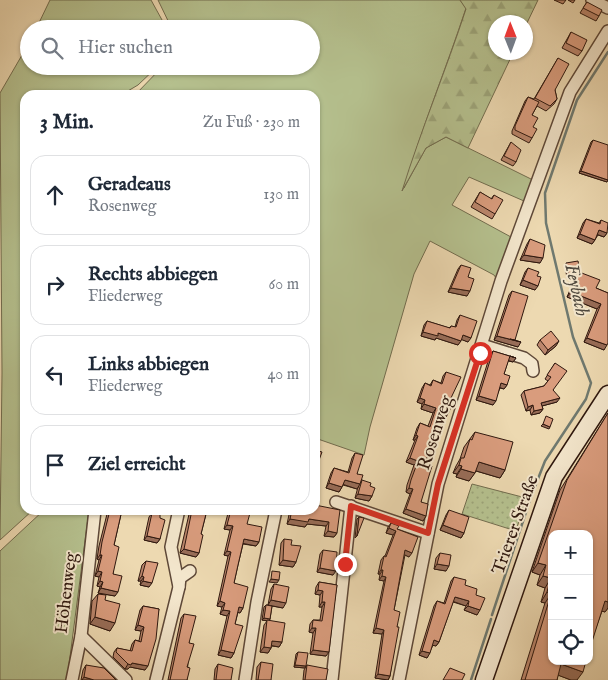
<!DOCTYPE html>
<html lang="de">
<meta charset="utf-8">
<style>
body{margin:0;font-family:"IM FELL English",serif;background:#f2f2f3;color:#1f2937}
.controls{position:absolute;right:15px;bottom:15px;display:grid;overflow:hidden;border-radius:10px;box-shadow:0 1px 4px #0004}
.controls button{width:45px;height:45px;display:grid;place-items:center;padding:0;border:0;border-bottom:1px solid #e0e1e3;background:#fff;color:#1f2937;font:25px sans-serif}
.compass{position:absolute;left:488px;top:15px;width:45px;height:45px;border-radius:50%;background:#fff;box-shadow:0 1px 4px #0004;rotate:359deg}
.stop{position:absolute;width:15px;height:15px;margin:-11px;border:4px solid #d93025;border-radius:50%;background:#fff}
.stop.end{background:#d93025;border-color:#fff;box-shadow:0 1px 5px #0008}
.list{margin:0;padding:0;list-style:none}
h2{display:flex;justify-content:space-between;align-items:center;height:65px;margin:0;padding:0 20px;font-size:21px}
h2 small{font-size:16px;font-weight:400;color:#747a83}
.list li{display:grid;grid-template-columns:32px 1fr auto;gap:15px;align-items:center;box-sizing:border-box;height:80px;margin:0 10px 10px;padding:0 10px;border:1px solid #e0e1e3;border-radius:15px}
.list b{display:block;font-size:19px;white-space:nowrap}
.list p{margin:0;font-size:16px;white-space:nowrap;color:#747a83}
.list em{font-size:16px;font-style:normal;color:#747a83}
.icon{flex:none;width:28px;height:28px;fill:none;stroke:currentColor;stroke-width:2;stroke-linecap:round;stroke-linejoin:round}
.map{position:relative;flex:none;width:608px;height:680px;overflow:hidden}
.search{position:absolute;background:#fff;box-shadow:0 1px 4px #0004;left:20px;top:20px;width:300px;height:55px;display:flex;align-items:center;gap:12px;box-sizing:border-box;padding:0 18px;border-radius:28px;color:#747a83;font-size:19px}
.panel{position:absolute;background:#fff;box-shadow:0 1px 4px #0004;left:20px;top:90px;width:300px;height:425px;border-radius:15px}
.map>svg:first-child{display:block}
.grass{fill:#b5c08e;stroke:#726c4e}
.forest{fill:url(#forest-firs);stroke:#726c4e}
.park{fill:url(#park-dots);stroke:#726c4e}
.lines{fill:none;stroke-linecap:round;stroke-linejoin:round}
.stream{stroke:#6f796f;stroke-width:2.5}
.minor-casing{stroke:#5e4838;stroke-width:14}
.secondary-casing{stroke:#2f180f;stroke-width:19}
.minor{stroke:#f3e6cc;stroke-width:11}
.secondary{stroke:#f3e6cc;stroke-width:16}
.wall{fill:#bb866c;stroke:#2f180f}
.shaded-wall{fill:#986d58;stroke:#2f180f}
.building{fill:#d99c7d;stroke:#2f180f}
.route{stroke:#d93025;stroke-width:6}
.labels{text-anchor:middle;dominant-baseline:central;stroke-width:4;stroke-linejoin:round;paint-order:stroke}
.street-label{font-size:18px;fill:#2f180f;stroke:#f3e6cc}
.water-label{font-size:19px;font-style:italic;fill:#4f493f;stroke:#f3e6cc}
</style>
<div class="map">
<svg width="608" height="680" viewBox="0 0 608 680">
<defs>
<pattern id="forest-firs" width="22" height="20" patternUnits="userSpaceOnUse" patternTransform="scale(1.25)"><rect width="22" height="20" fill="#b5c08e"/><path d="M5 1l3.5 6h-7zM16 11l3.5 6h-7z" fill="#9ca479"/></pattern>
<pattern id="park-dots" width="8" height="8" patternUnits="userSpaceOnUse" patternTransform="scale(1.25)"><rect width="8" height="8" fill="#b5c08e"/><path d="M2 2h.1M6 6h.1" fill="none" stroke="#9ca479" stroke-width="1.8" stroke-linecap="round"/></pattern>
</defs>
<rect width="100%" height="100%" fill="#edd9b1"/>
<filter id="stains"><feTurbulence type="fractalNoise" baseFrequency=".004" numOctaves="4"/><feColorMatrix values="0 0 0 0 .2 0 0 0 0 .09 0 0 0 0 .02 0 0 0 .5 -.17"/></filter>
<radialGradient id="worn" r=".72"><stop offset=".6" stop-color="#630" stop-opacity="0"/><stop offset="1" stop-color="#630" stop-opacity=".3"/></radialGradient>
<!-- grass -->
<g class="grass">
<polygon points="50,0 151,0 167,29 36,29"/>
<path d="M158,0H460L466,8C446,69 422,127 404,188L426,148L446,137L533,180L524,201L469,177L452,205L511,237L496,278L494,275L430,241L414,274L370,427L364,455L315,438V95H135L163,66H311V29H172Z"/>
<polygon points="29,43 29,66 158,66 138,85 121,95 25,95 25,510 33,510 0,540 2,373 0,93"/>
<polygon points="44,510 89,510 67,680 0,680 0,551"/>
</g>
<!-- forest -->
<path class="forest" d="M460,0H538L526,25V22H496V52L513,53L468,148L446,137L426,148L402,191C421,130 446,70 466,9Z"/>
<!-- park -->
<polygon class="park" points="472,484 526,498 516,531 462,514"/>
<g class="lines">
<!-- stream -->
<g class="stream">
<polyline points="492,615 532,494 545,461 586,399 591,383 573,337 546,223 545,193 577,100 608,52"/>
<polyline points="471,680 491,619"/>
</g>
<!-- minor casing -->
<g class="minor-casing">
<g id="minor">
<polyline points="592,0 608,8"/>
<polyline points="482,345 524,358 532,364 533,371"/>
<polyline points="336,502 428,533"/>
<polyline points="179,587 180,578 190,571"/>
<polyline points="81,636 126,680"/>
<polyline points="72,680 81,636 95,510"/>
<polyline points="156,680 179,587 171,547 178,514 176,510"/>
<polyline points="245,680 257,602 276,510"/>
<polyline points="332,680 351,506"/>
<polyline points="399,680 438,484 501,281 570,92 608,31"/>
</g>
</g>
<!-- secondary casing -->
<g class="secondary-casing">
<polyline id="secondary" points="484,680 554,477 608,394"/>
</g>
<!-- minor -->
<use href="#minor" class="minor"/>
<!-- secondary -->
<use href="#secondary" class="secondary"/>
</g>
<!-- wall -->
<g class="wall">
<polygon points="554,0 566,0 563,4"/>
<polygon points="568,0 575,0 573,3"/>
<polygon points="587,2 599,16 596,21 580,13"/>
<polygon points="571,32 582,51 578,56 562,48"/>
<polygon points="558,58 555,90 557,99 554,104 546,111 537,106 532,115 532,138 529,143 512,134 512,131 525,101 528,97 534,99"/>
<polygon points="593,140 607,182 579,173 591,142"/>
<polygon points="511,142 516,162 513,166 501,160"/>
<polygon points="480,192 491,199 494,195 495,214 492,219 471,207"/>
<polygon points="586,219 599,223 601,220 607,233 604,237 598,235 592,244 577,238 583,223"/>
<polygon points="530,239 540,263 520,260 527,244"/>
<polygon points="566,263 580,272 596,288 608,293 604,350 584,342 597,309 567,297 576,276 567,278 565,266"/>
<polygon points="461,265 468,277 467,296 448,292 458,269"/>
<polygon points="528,268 537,276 535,290 520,285 525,272"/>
<polygon points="512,291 515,340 518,347 494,340 509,295"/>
<polygon points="460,315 468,342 461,339 458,345 436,338 435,340 421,336 424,325 427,321 449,328 451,326 455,327 457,320"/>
<polygon points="540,340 556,346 545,355 537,345"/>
<polygon points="493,351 516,358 513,362 508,361 504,374 507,385 504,389 500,388 493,405 476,400 490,355"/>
<polygon points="555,363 553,390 557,402 542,406 543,409 540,413 531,415 530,410 526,411 521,395 524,391 544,386 548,381 545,379"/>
<polygon points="446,372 450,400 446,417 445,417 436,442 433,447 431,446 427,457 421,502 426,516 423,521 403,513 410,494 406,492 407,485 414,465 406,462 415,440 413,440 417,428 420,423 428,426 433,413 421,409 422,404 417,402 422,388 425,383 430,385 433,380 441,383 443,376"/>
<polygon points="608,413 608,608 605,612 602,611 577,680 571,680 558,675 557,680 521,680 545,603 541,602 545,588 537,585 540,575 532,572 560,490"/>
<polygon points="475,432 505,470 500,478 476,471 469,481 456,477 457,474 453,473 456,466 460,459 464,447"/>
<polygon points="355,453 357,474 361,483 362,480 370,486 372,496 369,501 355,498 358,487 357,489 343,485 339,492 326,488 331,473 334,468 348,472 352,458"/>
<polygon points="315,505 337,533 334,537 324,536 326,526 307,524 305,527 287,524 290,510 315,510"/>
<polygon points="108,510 122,510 114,545 113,574 115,596 98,593 100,587 97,586 99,577 95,576 99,560 97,559 99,546"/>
<polygon points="190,510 207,510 201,534 199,553 196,557 180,553"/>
<polygon points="230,510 237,510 259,542 256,546 243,544 238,565 234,583 243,608 240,613 238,612 235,624 234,653 231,658 218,655 227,616 220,614 222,607 217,606 228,556 224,555 230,530 224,529 228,513"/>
<polygon points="449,510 464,533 461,538 440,530 446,515"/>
<polygon points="152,513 160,518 160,539 157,543 144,540 149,517"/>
<polygon points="359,517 357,536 355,538 357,519"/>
<polygon points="391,523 397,529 409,557 405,555 394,610 397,627 390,676 388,680 375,678 382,634 373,633 384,581 379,580 380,574 378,574 381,560 384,556 385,556 393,535 386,533 388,527"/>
<polygon points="284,539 291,545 296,562 293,567 279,565 281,543"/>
<polygon points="323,550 333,575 317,572 320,554"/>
<polygon points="440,553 446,571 434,569 436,558"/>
<polygon points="146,561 149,587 140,585 141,581 138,581 142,565"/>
<polygon points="454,577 476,595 477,615 464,610 466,606 453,602 439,642 436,646 433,645 427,658 419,655 434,606 437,601 444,603 451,581"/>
<polygon points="319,582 337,585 326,656 310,654 313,633 309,632 310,624 313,620 320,620 322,607 319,607 320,595 315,594 316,587"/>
<polygon points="274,584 283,608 272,606 270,619 269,621 282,642 279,647 272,646 271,648 268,653 260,652 264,625 267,621 262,620 264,607 266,605 268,605 271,589"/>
<polygon points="98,594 105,600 110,631 90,624 92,601"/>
<polygon points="143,606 159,609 145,670 130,667 128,669 125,669 113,657 114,652 117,648 130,651 132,644 135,640 139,641 141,631 135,630 140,610"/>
<polygon points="184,614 189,643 187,680 168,680 181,618"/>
<polygon points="298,652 306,666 305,668 294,667 296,654"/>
<polygon points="261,662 271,680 256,680 257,667"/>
<polygon points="218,664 231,680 214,680 215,669"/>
<polygon points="86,665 116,680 81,680 83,670"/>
<polygon points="307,665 326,680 303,680 304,670"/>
</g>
<!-- shaded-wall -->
<g class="shaded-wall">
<polygon points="581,171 608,180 607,182 579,173"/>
<polygon points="599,230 607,233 604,237 596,234"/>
<polygon points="580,234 595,240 592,244 577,238"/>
<polygon points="524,255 543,258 540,263 520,260"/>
<polygon points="578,273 576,276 567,278 569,275"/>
<polygon points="523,280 538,286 535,290 520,285"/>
<polygon points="451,288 470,291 467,296 448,292"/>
<polygon points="571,292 601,304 597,309 567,297"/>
<polygon points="423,332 438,333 461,341 458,345 436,338 435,340 421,336"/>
<polygon points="463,335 471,338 468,342 460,339"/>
<polygon points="497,336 521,342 518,347 494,340"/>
<polygon points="587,338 607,345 604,350 584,342"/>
<polygon points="559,341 556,346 545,355 548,350"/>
<polygon points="510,356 516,358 513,362 507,360"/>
<polygon points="501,383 507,385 504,389 498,387"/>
<polygon points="479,396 496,401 493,405 476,400"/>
<polygon points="420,398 425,400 422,404 417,402"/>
<polygon points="560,398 557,402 538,407 541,403"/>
<polygon points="424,404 436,408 433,413 421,409"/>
<polygon points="533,405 530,410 526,411 528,407"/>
<polygon points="543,409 540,413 531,415 534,411"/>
<polygon points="447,412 449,412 446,417 444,416"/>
<polygon points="543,424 550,427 549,429 541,426"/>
<polygon points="416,435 418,436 415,440 413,440"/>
<polygon points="433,441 436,442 433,447 430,446"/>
<polygon points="410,458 418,461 414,465 406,462"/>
<polygon points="479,462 505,470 500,478 473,470"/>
<polygon points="459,465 462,466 457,474 453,473"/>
<polygon points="461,469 475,473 469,481 456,477"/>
<polygon points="345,480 360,484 357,489 342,484"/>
<polygon points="329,483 342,487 339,492 326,488"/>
<polygon points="409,488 413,489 410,494 406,492"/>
<polygon points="358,494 372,496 369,501 355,498"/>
<polygon points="406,509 426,516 423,521 403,513"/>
<polygon points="290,519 309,519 329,522 326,526 307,524 305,527 287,524"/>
<polygon points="227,525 233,526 230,530 224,529"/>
<polygon points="443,525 464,533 461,538 440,530"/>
<polygon points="389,528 396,531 393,535 386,533"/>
<polygon points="328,531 337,533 334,537 324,536"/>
<polygon points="147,536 160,539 157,543 144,540"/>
<polygon points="244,539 259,542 256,546 241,543"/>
<polygon points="184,549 199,553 196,557 180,553"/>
<polygon points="405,550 412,553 409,557 403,554"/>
<polygon points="227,551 231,552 228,556 224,555"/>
<polygon points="100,555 102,555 99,560 97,559"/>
<polygon points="283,560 296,562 293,567 279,565"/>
<polygon points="538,563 546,565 540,575 532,572"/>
<polygon points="437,564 449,566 446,571 434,569"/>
<polygon points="320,568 336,571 333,575 317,572"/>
<polygon points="381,570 383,570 380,574 378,574"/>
<polygon points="98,571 102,572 99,577 95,576"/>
<polygon points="142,576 144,577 141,581 138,581"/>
<polygon points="382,576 386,577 384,581 379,580"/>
<polygon points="543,576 551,578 545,588 537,585"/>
<polygon points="271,579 279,580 277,583 269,582"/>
<polygon points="100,581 103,582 100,587 97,586"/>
<polygon points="143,581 152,583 149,587 140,585"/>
<polygon points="101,588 118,592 115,596 98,593"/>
<polygon points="318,590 323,591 320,595 315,594"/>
<polygon points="547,592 551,594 545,603 541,602"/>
<polygon points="455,597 469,601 466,606 452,601"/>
<polygon points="271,600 286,603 283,608 268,605"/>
<polygon points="220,601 225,603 222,607 217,606"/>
<polygon points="605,601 608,602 608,608 605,612 598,610"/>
<polygon points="322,602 325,602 322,607 319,607"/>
<polygon points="468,606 480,610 477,615 464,610"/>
<polygon points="239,607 243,608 240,613 236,612"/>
<polygon points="223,610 230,611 227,616 220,614"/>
<polygon points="95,617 115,623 110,631 90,624"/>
<polygon points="264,618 270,619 269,621 262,620"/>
<polygon points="138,625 144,627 141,631 135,630"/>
<polygon points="312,628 316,628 313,633 309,632"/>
<polygon points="376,628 384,630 382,634 373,633"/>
<polygon points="434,640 439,642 436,646 431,645"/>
<polygon points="272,641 282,642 279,647 269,645"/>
<polygon points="264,647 271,648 268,653 260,652"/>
<polygon points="221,650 234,653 231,658 218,655"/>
<polygon points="313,650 329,652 326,656 310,654"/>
<polygon points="422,651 430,653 427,658 419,655"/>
<polygon points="132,663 148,666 145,670 130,667 128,669 125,669 128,664"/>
<polygon points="561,664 583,672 577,680 571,680 555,674"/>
<polygon points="295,665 306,666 305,668 294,667"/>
<polygon points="378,674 390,676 388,680 375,678"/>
<polygon points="84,677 94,680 82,680"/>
</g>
<!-- building -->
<g class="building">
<polygon points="587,2 602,10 599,16 583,8"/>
<polygon points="571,32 587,40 582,51 566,43"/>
<polygon points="558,58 569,64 555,90 557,99 550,106 535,98"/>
<polygon points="528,97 539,102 532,115 538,118 533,127 537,129 532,138 515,130 515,126"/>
<polygon points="593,140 608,145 608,180 581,171"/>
<polygon points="511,142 521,150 516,162 504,156"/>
<polygon points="480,192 492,199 494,195 503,200 495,214 475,202"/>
<polygon points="586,219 600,224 601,220 608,223 607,233 599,230 595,240 580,234"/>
<polygon points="530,239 545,245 543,258 524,255"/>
<polygon points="578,261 580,272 579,272 579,273 569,275 566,263"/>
<polygon points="461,265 471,268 468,277 474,279 470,291 451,288"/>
<polygon points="528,268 539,272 537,276 541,277 538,286 523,280"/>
<polygon points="579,272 600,280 596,288 608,293 608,343 607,345 587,338 601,304 571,292"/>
<polygon points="512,291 528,296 515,340 510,339 521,342 497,336"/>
<polygon points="460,315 477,321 471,338 463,335 461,341 438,333 438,336 423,332 427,321 450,328 451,326 456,327"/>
<polygon points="551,331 559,341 548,350 540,340"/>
<polygon points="493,351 516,358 510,356 504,374 510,376 507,385 501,383 496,401 479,396"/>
<polygon points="555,363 567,371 553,390 560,398 541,403 543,409 534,411 533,405 528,407 524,391 544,386 551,377 547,375"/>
<polygon points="446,372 461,377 450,400 453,401 449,412 447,412 436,442 433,441 427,457 426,464 432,466 421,502 428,504 426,516 406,509 413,489 409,488 411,480 418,461 410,458 418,436 416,435 420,423 430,427 436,408 424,404 425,400 420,398 425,383 431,386 433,380 442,384"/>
<polygon points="608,413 608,602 605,601 589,651 589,534 552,534 552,661 586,661 583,672 561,664 557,680 525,680 551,594 547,592 551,578 543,576 546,565 538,563 567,480"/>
<polygon points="546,416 553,419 550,427 543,424"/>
<polygon points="475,432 513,442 505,470 479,462 475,473 461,469 462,466 459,465 461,458 464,458 470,439 472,440"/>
<polygon points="315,450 322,452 315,471"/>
<polygon points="355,453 363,455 357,474 363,475 360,484 345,480 342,487 329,483 334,468 349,473"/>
<polygon points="362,480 371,483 370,486 375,488 372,496 358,494"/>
<polygon points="315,505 340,510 337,533 328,531 329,522 309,519 308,522 290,519 292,510 315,510"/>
<polygon points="110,510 122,510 114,545 119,547 113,574 122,576 118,592 101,588 103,582 100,581 102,572 98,571 102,555 100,555 102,542"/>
<polygon points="192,510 207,510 201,534 203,535 199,553 184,549"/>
<polygon points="231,510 237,510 250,513 247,524 262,527 259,542 244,539 238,565 234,583 248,587 243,608 239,607 235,624 243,626 234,653 221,650 230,611 223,610 225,603 220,601 231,552 227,551 233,526 227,525"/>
<polygon points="449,510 469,517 464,533 443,525"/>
<polygon points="152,513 160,514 160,518 165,520 160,539 147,536"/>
<polygon points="359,517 364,518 357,536"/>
<polygon points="391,523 399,526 397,529 418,537 412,553 405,550 400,577 394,610 400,612 397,627 399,627 390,676 378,674 384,630 376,628 386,577 382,576 383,570 381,570 384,556 386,557 396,531 389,528"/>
<polygon points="284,539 292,540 291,545 301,546 296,562 283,560"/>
<polygon points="323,550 337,552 336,571 320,568"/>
<polygon points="440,553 451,555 449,566 437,564"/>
<polygon points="146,561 158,563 152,583 143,581 144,577 142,576"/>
<polygon points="272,571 280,572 279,580 271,579"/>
<polygon points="454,577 466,580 465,585 477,589 476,595 485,598 480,610 468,606 469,601 455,597 439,642 434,640 430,653 422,651 437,601 445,604"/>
<polygon points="319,582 337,585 329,652 313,650 316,628 312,628 313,620 322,621 325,602 322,602 323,591 318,590"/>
<polygon points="274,584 289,587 286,603 271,600"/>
<polygon points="98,594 106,595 105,600 120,604 115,623 95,617"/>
<polygon points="266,605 272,606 270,619 264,618"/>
<polygon points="143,606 159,609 156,639 148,666 132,663 131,665 128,664 116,652 117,648 132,651 135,640 141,642 144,627 138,625"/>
<polygon points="184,614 196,616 189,643 194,644 187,667 190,668 187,680 170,680"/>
<polygon points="267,620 285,623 282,642 272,641 271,648 264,647"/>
<polygon points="298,652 308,653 306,666 295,665"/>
<polygon points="261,662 273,664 271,680 258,680"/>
<polygon points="218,664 233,668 231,680 216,680"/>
<polygon points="86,665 104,668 116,680 94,680 84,677"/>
<polygon points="307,665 328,669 326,680 305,680"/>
<polygon points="450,668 465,674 462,680 443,680"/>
</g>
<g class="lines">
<!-- route -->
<polyline class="route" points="345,564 351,506 428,533 438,484 480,353"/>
</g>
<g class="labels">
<!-- street labels -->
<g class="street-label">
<text transform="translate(436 433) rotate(-72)">Rosenweg</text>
<text transform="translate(516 525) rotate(-70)">Trierer Straße</text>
<text transform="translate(67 593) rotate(-83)">Höhenweg</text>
</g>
<!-- water labels -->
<g class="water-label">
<text transform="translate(576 290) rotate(77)">Feybach</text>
</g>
</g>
<rect width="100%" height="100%" filter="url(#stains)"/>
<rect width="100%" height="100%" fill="url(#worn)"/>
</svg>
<div class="controls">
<button>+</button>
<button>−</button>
<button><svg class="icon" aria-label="locate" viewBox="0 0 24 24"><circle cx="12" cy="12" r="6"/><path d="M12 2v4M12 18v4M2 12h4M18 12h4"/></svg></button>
</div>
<svg class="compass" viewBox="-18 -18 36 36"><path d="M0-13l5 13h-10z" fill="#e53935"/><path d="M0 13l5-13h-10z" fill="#747a83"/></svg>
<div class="stop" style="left:480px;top:353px"></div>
<div class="stop end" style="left:345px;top:564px"></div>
<div class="search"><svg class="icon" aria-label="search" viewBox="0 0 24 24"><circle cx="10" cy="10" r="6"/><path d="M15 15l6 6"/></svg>Hier suchen</div>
<section class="panel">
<h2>3 Min.<small>Zu Fuß · 230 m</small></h2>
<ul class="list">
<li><svg class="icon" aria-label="ahead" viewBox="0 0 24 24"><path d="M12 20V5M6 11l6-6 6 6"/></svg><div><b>Geradeaus</b><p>Rosenweg</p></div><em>130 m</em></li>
<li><svg class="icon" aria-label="right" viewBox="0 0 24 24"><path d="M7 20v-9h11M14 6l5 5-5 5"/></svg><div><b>Rechts abbiegen</b><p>Fliederweg</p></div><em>60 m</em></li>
<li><svg class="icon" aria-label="left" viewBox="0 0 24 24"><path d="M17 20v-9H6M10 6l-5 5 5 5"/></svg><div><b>Links abbiegen</b><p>Fliederweg</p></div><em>40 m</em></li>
<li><svg class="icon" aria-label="arrive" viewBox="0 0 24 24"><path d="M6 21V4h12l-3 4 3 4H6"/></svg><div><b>Ziel erreicht</b></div></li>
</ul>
</section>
</div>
